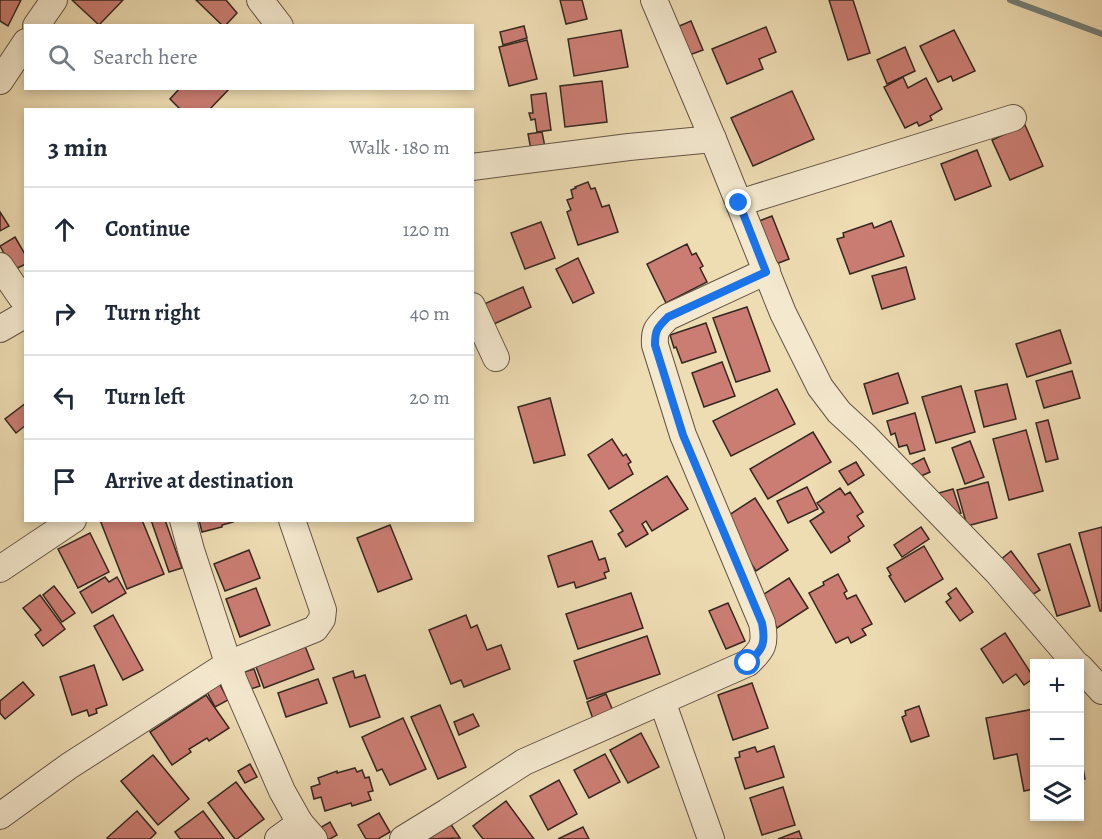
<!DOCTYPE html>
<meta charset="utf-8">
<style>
body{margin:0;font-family:Alegreya,serif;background:#f6f6f7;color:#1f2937}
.controls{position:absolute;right:18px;bottom:18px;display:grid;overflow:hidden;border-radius:0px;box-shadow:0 3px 9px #0003}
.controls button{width:54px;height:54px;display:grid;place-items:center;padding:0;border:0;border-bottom:2px solid #e0e1e3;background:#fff;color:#1f2937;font:30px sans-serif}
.stop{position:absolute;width:18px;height:18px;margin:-14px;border:4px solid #1a73e8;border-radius:50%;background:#fff}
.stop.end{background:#1a73e8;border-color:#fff;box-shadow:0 2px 6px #0008}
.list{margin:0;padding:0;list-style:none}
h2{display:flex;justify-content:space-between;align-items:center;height:78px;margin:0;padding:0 24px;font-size:26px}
h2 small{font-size:20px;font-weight:400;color:#747a83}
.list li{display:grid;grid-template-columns:39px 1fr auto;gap:18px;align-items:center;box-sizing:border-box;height:84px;padding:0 24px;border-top:2px solid #e0e1e3}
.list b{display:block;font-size:22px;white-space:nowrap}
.list em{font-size:20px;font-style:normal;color:#747a83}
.icon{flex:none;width:33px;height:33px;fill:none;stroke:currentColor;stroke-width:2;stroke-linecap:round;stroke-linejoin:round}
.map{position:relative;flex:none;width:1102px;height:839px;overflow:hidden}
.search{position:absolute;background:#fff;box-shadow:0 3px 9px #0003;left:24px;top:24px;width:450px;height:66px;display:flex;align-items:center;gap:15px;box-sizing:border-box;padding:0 21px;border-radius:0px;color:#747a83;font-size:22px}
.panel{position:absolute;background:#fff;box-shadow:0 3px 9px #0003;left:24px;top:108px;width:450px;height:414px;border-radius:0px}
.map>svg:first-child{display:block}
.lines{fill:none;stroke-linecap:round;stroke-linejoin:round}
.stream{stroke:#727f79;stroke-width:6}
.building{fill:#cb7d73;stroke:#352720;stroke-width:1.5}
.minor-casing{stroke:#635445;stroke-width:28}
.minor{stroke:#f4e8ce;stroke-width:26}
.route{stroke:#1a73e8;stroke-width:8}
</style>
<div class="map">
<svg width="1102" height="839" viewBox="0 0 1102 839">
<rect width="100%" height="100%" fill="#eedcb3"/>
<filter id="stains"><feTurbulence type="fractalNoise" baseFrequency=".00333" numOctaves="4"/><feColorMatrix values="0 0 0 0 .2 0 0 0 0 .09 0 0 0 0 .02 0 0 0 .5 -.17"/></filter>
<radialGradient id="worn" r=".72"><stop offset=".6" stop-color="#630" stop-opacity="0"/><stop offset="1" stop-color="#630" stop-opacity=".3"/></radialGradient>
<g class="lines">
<!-- stream -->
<polyline class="stream" points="1010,0 1102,34"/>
</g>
<!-- building -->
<g class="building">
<polygon points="0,0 21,0 8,26 0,21"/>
<polygon points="72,0 123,0 99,25"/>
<polygon points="196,0 226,0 237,13 225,26 223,26"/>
<polygon points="560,0 582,0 587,19 566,24"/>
<polygon points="829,0 853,0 870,53 848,60"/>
<polygon points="691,21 703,50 681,58 670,30"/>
<polygon points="524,26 527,38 503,45 500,32"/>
<polygon points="766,27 776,52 759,59 763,69 727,84 712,49"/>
<polygon points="621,30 628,67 574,76 568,39"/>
<polygon points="954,30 975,71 953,81 951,76 938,82 920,46"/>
<polygon points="527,40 537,79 509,86 499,47"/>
<polygon points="905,47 915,71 887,84 877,60"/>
<polygon points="903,77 908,88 926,78 942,109 930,116 932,120 919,126 917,122 905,128 884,87"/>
<polygon points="602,81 607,122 565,127 560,86"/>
<polygon points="180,88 230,88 209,110 181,110 170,99"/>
<polygon points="792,91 814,139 753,166 731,118"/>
<polygon points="546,93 551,130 537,132 535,119 531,120 529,113 533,113 531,95"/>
<polygon points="1025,125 1043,166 1010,180 992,140"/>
<polygon points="542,132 545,147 531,150 528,134"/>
<polygon points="977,150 991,186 955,200 941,164"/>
<polygon points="588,182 591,189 595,188 602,207 609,205 618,232 578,245 567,212 571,210 567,200 573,198 571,190 576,188 575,187"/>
<polygon points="0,212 9,226 0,231"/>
<polygon points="772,216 789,259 776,264 759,221"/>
<polygon points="891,221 904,256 850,274 837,239 844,237 843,233 872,223 874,228"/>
<polygon points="541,222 555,258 525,269 511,233"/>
<polygon points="15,237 26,256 26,264 13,270 0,246"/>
<polygon points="687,244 692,255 696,253 703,266 700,268 707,282 666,303 647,264"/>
<polygon points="578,258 594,293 573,303 556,269"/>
<polygon points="906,267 915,299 882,309 872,276"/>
<polygon points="523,287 531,307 494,324 484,304"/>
<polygon points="747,307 770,371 736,382 713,318"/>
<polygon points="706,323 716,352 682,363 676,347 674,348 670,335"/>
<polygon points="1060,330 1071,363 1027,377 1016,344"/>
<polygon points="722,362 735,396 704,407 692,373"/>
<polygon points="1072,371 1080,398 1044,408 1036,381"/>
<polygon points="898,373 908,403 873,414 864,384"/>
<polygon points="1007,384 1016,419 984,427 975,391"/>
<polygon points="961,386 975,432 936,443 922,397"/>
<polygon points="777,389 795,424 731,456 713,421"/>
<polygon points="550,398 565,455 534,463 518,407"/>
<polygon points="26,403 26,425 16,433 5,419"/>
<polygon points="915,413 925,450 910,454 907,445 899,447 895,433 891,435 887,421"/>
<polygon points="1048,420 1058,459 1046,462 1036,423"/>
<polygon points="1026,430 1043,491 1009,500 993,439"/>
<polygon points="813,432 831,462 768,499 750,469"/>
<polygon points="612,439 623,456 626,454 631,462 628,464 633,474 609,489 588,455"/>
<polygon points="970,441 984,477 965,484 952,448"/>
<polygon points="924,458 930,472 912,480 906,467"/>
<polygon points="856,462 864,475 848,485 839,471"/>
<polygon points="667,476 688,509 652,531 646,521 642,524 648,534 626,547 618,534 623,531 610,511"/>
<polygon points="988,482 997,518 967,526 957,490"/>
<polygon points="807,487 818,509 788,523 777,501"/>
<polygon points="840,488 845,495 850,492 863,512 857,516 864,526 848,537 850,541 831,553 810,521 824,512 817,503"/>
<polygon points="953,489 961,513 947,517 939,493"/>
<polygon points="755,498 788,550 756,571 723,519"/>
<polygon points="100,520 142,520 164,574 127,589"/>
<polygon points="151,520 165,520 182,568 169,572"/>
<polygon points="199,520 232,520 233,522 222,525 222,527 202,532"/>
<polygon points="390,525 412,579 378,592 357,538"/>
<polygon points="921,527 929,539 902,557 894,545"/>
<polygon points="1102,527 1102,611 1100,611 1079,533"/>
<polygon points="90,533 109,572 78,588 58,549"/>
<polygon points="592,541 599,560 605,558 609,571 604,573 606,578 576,588 574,582 558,587 548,556"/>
<polygon points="1070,544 1090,606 1057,616 1038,554"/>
<polygon points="924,546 943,579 905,602 889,576 891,575 887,568"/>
<polygon points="249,550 260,578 225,591 214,564"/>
<polygon points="1011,551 1040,590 1032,595 1013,571 1008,575 999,561"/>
<polygon points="838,574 847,591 844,593 847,599 856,595 872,624 862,629 866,635 851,643 848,637 836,643 809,593 824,585 823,582"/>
<polygon points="105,577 109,582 117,577 126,593 92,613 80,592"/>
<polygon points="789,578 808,608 777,628 758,598"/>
<polygon points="54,586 75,613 62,622 43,595"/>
<polygon points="256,588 270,625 240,637 226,599"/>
<polygon points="956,588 973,612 960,621 946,602 951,598 948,594"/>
<polygon points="631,593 643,628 578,649 566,614"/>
<polygon points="40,595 65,629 43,646 35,635 41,630 23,608"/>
<polygon points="728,603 745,641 726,649 709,611"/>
<polygon points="113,615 143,670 123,680 94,626"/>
<polygon points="466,615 471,628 477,625 487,650 501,645 510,669 464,687 461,680 451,684 429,630"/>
<polygon points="1005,633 1034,678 1024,685 1016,674 1003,683 981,649"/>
<polygon points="647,636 660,674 587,699 574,661"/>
<polygon points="305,646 314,669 264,688 255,664"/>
<polygon points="94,665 107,705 96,709 97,713 89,716 87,710 72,715 60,677"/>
<polygon points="254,669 260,686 248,690 241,673"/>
<polygon points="353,671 355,678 365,675 380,717 350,727 333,678"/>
<polygon points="318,679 327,703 286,717 278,693"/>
<polygon points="23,682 34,695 5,719 0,713 0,701"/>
<polygon points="219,683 228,700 215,707 206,690"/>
<polygon points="752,683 768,728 733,740 718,695"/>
<polygon points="606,694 613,711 593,719 587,702"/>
<polygon points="206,695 229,728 209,741 207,738 189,749 191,752 172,765 150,732"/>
<polygon points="440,705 466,767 438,779 411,717"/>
<polygon points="919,706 929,736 911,742 902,717 906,715 905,711"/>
<polygon points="1034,709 1034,789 1024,791 1017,754 994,759 986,718"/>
<polygon points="473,714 479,726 459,735 454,722"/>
<polygon points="403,718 426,769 390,785 382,769 377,771 362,737"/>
<polygon points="641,733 659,767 628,783 610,750"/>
<polygon points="774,746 784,777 745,789 735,758 740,757 739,752 755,747 757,752"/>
<polygon points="605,754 620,782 589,798 574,770"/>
<polygon points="153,755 189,799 158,825 121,781"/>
<polygon points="1081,757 1085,779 1080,780 1080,758"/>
<polygon points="250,764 257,777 245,783 238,771"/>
<polygon points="355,768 357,772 362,770 365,778 369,777 373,791 368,792 371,800 352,806 351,803 325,811 321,797 314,799 311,787 320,784 318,778 337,771 337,773"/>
<polygon points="559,780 577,814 548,830 530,796"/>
<polygon points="236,782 264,819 237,839 235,839 208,803"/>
<polygon points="783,787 795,825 762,835 750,798"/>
<polygon points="506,801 534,839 483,839 473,826"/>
<polygon points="137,811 156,833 150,839 108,839 107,838"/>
<polygon points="203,811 224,839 180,839 175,832"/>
<polygon points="379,813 390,832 378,839 366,839 358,825"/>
<polygon points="330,822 337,835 330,839 323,839 318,829"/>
<polygon points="450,823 460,838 429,839"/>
<polygon points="583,827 589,839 558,839"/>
<polygon points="799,831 802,839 778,839"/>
</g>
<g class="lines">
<!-- minor casing -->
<g class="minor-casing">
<g id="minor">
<polyline points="260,0 280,26"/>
<polyline points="654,0 713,139 783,313 820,387 839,412 865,436 997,572 1076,664"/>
<polyline points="36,26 54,0"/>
<polyline points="0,81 26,42"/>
<polyline points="472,167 629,147 713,139"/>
<polyline points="739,203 1013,118"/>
<polyline points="0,266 21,297 26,301"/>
<polyline points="472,306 496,358"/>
<polyline points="0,329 26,314"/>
<polyline points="183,520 191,550 234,681 282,791 300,823 314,839"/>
<polyline points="0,569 73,520"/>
<polyline points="1080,667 1102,691"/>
<polyline points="662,701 711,839"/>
<polyline points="0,816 69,766 228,664 315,629 322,619 323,610 292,520"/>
<polyline points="278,839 300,823"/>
<path d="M403,839L447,812L524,762L748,663C763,649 766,644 762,623L683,435L655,345C654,330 657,328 668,317L767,271"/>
</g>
</g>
<!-- minor -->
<use href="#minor" class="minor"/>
</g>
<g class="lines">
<!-- route -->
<path class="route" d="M739,203L766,272L668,317C657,328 655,330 655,345L683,435L762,623C766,644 763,649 748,663"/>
</g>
<rect width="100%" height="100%" filter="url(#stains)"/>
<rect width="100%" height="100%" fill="url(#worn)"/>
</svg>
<div class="controls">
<button>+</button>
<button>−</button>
<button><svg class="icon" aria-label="layers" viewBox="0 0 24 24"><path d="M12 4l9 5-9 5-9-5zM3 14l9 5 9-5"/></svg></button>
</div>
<div class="stop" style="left:748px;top:663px"></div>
<div class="stop end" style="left:739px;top:203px"></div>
<div class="search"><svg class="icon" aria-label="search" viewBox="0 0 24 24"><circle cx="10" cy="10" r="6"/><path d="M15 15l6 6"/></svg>Search here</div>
<section class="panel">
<h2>3 min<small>Walk · 180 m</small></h2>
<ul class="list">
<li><svg class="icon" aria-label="ahead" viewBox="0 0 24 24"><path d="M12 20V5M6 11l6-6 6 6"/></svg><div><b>Continue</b></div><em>120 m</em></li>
<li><svg class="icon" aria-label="right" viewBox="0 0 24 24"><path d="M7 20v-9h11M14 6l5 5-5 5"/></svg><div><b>Turn right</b></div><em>40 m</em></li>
<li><svg class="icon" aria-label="left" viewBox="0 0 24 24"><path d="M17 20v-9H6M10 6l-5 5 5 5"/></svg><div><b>Turn left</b></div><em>20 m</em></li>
<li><svg class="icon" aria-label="arrive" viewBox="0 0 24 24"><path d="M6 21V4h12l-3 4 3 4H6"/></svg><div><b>Arrive at destination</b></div></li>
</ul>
</section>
</div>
